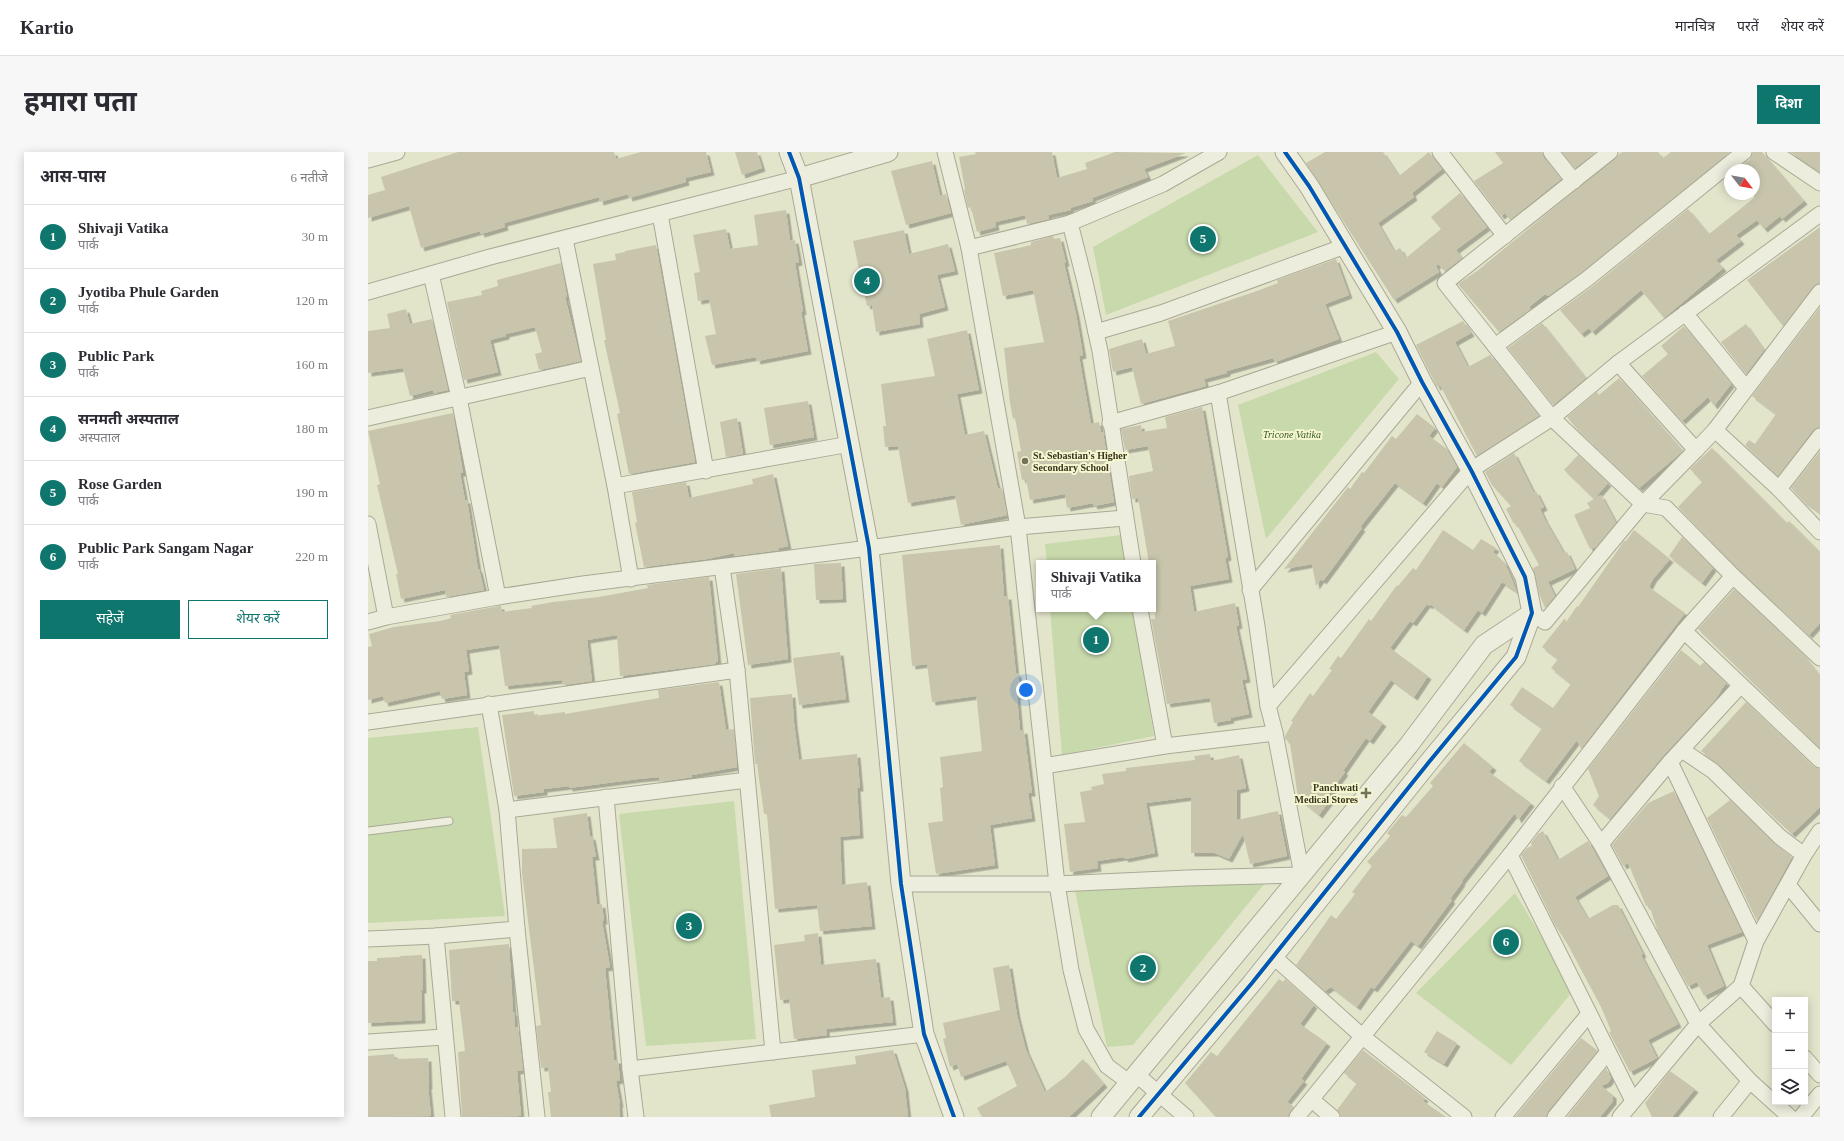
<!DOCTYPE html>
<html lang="hi">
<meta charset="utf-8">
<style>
body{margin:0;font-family:"Times New Roman","Noto Sans Devanagari",serif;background:#f7f7f7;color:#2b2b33}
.controls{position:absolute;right:12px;bottom:12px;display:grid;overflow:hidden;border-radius:0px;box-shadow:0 2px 10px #0003}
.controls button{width:36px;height:36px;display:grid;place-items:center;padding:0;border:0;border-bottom:1px solid #e1e1e2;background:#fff;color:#2b2b33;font:20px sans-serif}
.compass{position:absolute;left:1356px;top:12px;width:36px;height:36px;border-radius:50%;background:#fff;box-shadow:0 2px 10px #0003;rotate:121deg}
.you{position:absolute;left:658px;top:538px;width:14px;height:14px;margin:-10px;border:3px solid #fff;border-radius:50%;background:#1a73e8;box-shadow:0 0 0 6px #1a73e833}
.badge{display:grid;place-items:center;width:26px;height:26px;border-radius:50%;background:#0f766e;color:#fff;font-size:13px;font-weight:700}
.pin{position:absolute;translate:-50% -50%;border:2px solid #fff;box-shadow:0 1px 4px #0006}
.popup{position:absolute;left:668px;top:408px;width:120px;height:52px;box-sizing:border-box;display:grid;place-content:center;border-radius:0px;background:#fff;filter:drop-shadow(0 1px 3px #0005);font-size:13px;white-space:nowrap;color:#7c7c81}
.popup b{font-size:15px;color:#2b2b33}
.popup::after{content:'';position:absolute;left:50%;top:100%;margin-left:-8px;border:8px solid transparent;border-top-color:#fff}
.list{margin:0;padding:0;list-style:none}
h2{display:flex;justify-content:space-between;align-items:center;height:52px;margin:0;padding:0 16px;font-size:17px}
h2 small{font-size:13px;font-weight:400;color:#7c7c81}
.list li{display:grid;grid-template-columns:26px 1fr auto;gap:12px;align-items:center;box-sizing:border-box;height:64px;padding:0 16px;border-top:1px solid #e1e1e2}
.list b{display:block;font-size:15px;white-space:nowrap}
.list p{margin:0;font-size:13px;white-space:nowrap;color:#7c7c81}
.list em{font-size:13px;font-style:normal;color:#7c7c81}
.actions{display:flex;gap:8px;padding:12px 16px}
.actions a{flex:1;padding:9px 0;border:1px solid #0f766e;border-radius:0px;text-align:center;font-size:14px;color:#0f766e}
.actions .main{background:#0f766e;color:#fff}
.icon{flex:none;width:22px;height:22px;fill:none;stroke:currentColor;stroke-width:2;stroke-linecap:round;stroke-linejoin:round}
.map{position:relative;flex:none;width:1452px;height:965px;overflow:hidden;border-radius:0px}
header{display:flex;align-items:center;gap:24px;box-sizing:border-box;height:56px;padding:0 20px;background:#fff;border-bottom:1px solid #e1e1e2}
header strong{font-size:19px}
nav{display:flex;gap:22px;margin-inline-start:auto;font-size:14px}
.intro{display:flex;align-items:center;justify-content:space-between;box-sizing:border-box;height:96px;padding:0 24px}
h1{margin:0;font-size:28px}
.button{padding:10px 18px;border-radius:0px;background:#0f766e;color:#fff;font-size:14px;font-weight:700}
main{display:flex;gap:24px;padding:0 24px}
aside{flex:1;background:#fff;border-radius:0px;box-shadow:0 2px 10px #0003}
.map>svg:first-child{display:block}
.green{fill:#c8d9ac}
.building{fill:#c8c5ac;filter:url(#shadow)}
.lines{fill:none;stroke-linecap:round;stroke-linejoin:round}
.service-casing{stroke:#a9a995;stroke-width:9}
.minor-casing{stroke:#a9a995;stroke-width:17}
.tertiary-casing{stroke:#a9a995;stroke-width:21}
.service{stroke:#eceddd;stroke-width:7}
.minor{stroke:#eceddd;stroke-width:15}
.tertiary{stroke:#eceddd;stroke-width:19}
.cycleway-casing{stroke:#f5f7d0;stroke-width:6}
.cycleway{stroke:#0057b8;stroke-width:4}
.poi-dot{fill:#747259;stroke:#f5f7d0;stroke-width:1.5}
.labels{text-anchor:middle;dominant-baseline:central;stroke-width:4;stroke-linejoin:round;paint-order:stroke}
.park-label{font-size:10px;font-style:italic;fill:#365721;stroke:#f5f7d0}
.poi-label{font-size:10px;font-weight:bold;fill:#39341c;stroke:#f5f7d0;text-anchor:start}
</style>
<header>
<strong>Kartio</strong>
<nav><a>मानचित्र</a><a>परतें</a><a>शेयर करें</a></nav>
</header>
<div class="intro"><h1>हमारा पता</h1><a class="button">दिशा</a></div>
<main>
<aside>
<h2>आस-पास<small>6 नतीजे</small></h2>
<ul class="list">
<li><span class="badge">1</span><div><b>Shivaji Vatika</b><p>पार्क</p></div><em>30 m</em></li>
<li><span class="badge">2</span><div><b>Jyotiba Phule Garden</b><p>पार्क</p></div><em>120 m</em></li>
<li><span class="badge">3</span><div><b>Public Park</b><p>पार्क</p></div><em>160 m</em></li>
<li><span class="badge">4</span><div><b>सनमती अस्पताल</b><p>अस्पताल</p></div><em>180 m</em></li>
<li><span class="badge">5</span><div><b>Rose Garden</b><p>पार्क</p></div><em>190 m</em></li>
<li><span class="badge">6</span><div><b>Public Park Sangam Nagar</b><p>पार्क</p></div><em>220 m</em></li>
</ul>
<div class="actions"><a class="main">सहेजें</a><a>शेयर करें</a></div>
</aside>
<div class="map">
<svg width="1452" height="965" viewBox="0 0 1452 965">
<defs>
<filter id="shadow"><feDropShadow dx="3.5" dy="3.5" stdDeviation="0" flood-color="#0004"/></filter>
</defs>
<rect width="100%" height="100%" fill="#e3e5cb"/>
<!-- green -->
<g class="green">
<polygon points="890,3 950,80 738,163 725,95"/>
<polygon points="1008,200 1031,227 898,387 870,253"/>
<polygon points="753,383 758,411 679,411 677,392"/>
<polygon points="682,457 765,457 786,584 694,603"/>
<polygon points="110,575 137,764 0,771 0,586"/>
<polygon points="366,649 388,887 278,894 251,662"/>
<polygon points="897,731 765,893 739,895 707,739"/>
<polygon points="1147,741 1206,838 1143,913 1048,841"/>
</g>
<!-- building -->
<g class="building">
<polygon points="90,0 246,0 248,7 273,0 338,0 343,20 317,26 318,30 261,46 260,42 232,50 231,45 136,71 137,75 113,82 112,79 53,96 41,54 0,66 0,43 17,38 13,25"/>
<polygon points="367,0 389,0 394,16 374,23"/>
<polygon points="607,0 684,0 689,26 719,17 717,11 747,0 818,1 776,17 780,25 724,46 725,49 702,56 703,58 680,63 681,67 659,72 657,63 627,70 628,75 609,80 603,55 600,56 596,38 597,37 591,5 608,2"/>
<polygon points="957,0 1015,0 1031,24 1061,0 1064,4 1074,17 1044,41 1046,45 1010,71 1026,99 1032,96 1038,106 1073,77 1063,65 1092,41 1119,75 1088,98 1094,106 1077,119 1070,112 1068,114 1071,120 1026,148 938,11"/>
<polygon points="1127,0 1174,0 1176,6 1193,27 1142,68 1137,61 1133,64 1106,29 1135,11"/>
<polygon points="1194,0 1226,0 1227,1 1207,16"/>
<polygon points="1254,0 1290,0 1295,6 1303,0 1362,0 1214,120 1180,144 1177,142 1161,155 1163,157 1131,180 1090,132 1109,119"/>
<polygon points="1385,0 1394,0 1436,49 1414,67 1412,64 1396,77 1389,68 1368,83 1373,89 1348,108 1355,116 1296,166 1273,138 1224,180 1221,176 1213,182 1192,158 1225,134 1320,57 1341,82 1386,46 1386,18 1368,18 1382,7"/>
<polygon points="1422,0 1452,0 1452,19 1444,14"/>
<polygon points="564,9 572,44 578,42 583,61 538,73 523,19"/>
<polygon points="418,58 422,89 427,88 431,110 427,111 435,159 433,160 440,199 389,209 388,205 344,213 337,184 348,182 341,147 330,149 326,121 332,120 325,83 358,77 362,97 390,93 386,63"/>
<polygon points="1452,75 1452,131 1445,135 1415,174 1379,128"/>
<polygon points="536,78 541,102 580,92 587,119 569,123 577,155 551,162 552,172 508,180 504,153 499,154 485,89"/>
<polygon points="685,84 686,87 692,86 698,111 696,111 708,162 715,203 711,204 723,272 731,270 733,280 735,280 746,350 726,354 725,351 699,356 697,342 662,348 658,327 654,328 649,300 653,299 647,266 645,267 642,251 636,196 676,190 665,138 635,144 626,101 655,95 663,93 663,90"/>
<polygon points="288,93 327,310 261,322 249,262 252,261 236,188 238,188 225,112 248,108 247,102 257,100 257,99"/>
<polygon points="968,107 981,143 957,152 971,187 907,210 905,206 859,219 859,221 836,227 838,234 773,252 764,215 745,220 741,197 774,187 778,202 807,194 800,169 889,139 910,131 909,128"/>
<polygon points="193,111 199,145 197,145 213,209 171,218 167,202 174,200 167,175 138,182 138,184 122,188 130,220 96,228 79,150 114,143 113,139 130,134 129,128"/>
<polygon points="1452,155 1452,275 1445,278 1410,324 1377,293 1381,288 1387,292 1408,262 1384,244"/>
<polygon points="38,157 42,172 64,167 80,238 66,241 65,238 42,244 35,216 0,221 0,179 22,176 19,162"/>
<polygon points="1095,169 1103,181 1087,190 1100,215 1122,203 1171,264 1109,304 1072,233 1069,235 1048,193"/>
<polygon points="1174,171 1218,226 1185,253 1140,196"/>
<polygon points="1378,172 1396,198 1378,222 1353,190"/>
<polygon points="1316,174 1363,232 1346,254 1340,245 1314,269 1274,224 1300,202 1293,194"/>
<polygon points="599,178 611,238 589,242 597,283 616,279 630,337 634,336 639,363 593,373 587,343 540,351 530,294 517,295 515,274 518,274 513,232 567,224 559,187"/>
<polygon points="1251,226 1315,299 1271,336 1209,277 1199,265 1229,240 1231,243"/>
<polygon points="440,249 446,285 402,293 396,256"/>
<polygon points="834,255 860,405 857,406 861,427 822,434 826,460 867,451 871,473 868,474 879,527 874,528 881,562 862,566 863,568 846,571 842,546 799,552 783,467 787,467 785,411 781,411 770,346 764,347 761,324 785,319 780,294 757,298 753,277 773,273 774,280 799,276 797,265"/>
<polygon points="85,261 95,321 92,321 97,348 99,348 110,417 111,417 116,438 78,445 77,438 33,447 28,422 30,422 9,333 12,332 0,279"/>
<polygon points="1049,262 1067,276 1061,284 1079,297 1089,315 1074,335 1069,331 1055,351 1027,331 992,375 994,376 967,413 955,429 953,427 948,434 944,412 916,417 980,335 982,337 994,320 996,321 1024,284 1028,287"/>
<polygon points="369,266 375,302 358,305 352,270"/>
<polygon points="1344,296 1419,371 1421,369 1452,400 1452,471 1441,483 1371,418 1310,355 1334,330 1322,317"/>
<polygon points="1452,299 1452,361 1435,349 1423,336"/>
<polygon points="1146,301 1166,341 1168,339 1176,355 1172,357 1177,368 1196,401 1199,400 1207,417 1180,430 1187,444 1177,456 1172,444 1165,416 1171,413 1148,371 1146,372 1138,357 1143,354 1124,333 1117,320"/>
<polygon points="1210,303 1240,331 1226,347 1196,318"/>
<polygon points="405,322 420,394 411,396 411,398 366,404 366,401 339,407 276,415 267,371 269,370 264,340 318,330 321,346 385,332 384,327"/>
<polygon points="1233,343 1248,371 1228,395 1222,397 1206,363 1222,356 1219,351"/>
<polygon points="1075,378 1105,398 1113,387 1128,396 1125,400 1137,411 1149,440 1134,430 1114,461 1110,458 1096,478 1062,452 1061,454 1059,452 1045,471 1042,469 1022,496 1060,524 1046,545 1023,528 1000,560 1015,571 1002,589 998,586 975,619 977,620 960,643 964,646 951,663 930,646 922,591 917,587 917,584 925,570 923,569 942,541 945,544 964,518 961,517 970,504 973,506 1001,467 1003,469 1029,433 1030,434 1045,416 1048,418"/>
<polygon points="1266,378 1302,407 1285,427 1281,435 1317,461 1213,597 1209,588 1178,629 1151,609 1174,576 1142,553 1154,535 1185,556 1203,532 1183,516 1190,507 1174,495 1197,466 1198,470 1209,454 1210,455 1256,389 1258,389"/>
<polygon points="1314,385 1345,416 1334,431 1301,404"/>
<polygon points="632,393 636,444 640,444 648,522 650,521 653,544 649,544 652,579 656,578 664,641 660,641 664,666 622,673 627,713 568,722 560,671 575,669 572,636 575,635 572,605 614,599 609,549 608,544 564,550 559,512 544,514 534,403"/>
<polygon points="473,411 475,447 448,448 446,412"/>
<polygon points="413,416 420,507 380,513 368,422"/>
<polygon points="341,425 350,510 348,510 348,512 252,524 249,483 219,488 224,529 195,533 194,528 137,534 131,493 98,498 101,519 96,520 99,543 74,547 72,539 17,551 15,544 0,548 0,495 4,494 1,482 26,475 72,469 83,466 82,463 131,454 133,454 134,460 164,456 163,454 185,450 231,445 280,436 279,433"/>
<polygon points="1366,437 1434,501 1452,524 1452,596 1330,477"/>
<polygon points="1313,498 1332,514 1336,510 1358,531 1347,548 1295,604 1242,667 1225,653 1231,644 1220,617"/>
<polygon points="472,500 478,547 431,553 425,506"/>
<polygon points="351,530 358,578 366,577 369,615 324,623 324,625 291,630 291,625 270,627 201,636 201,634 176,637 176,640 146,644 134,563 166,559 166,564 197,560 197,562 291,546 290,538"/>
<polygon points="424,542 426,571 431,608 489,602 492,636 489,636 492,683 472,685 474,733 499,730 504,774 452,779 449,753 407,757 399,662 396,662 389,612 387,612 382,546"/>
<polygon points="1378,550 1446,615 1452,617 1452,655 1424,682 1351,613 1333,599"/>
<polygon points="1096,591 1125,615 1121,620 1163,651 1150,668 1147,661 1092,731 1095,729 1082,747 1084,748 1050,794 1043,789 1006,837 1003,835 989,855 963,835 957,839 928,813 963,763 968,767 987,742 984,740 1004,714 999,710 1022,684 1019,681 1034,663 1038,665 1065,634 1062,631"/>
<polygon points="842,602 843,609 871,603 878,636 869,638 869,668 910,659 919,704 882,712 875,682 861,707 847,701 823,701 823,645 778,651 787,701 757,707 756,705 729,709 730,716 702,720 696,672 717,670 712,640 724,638 723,635 736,632 734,622 758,619 758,616 827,608 826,604"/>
<polygon points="1306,639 1374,780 1339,793 1356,834 1336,844 1329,830 1320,834 1290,780 1281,753 1278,754 1260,711 1255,714 1244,693 1280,651"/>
<polygon points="1362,648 1406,691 1424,705 1389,769 1339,666"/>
<polygon points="219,661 222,685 224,684 228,705 224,705 229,753 234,752 236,769 234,769 242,815 237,816 246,908 250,908 252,928 248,929 252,952 251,952 252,965 183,965 180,940 183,940 180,915 173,916 168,874 173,873 154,721 154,697 189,696 185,666"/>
<polygon points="1175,679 1190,708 1220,689 1240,724 1207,745 1220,767 1245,753 1250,753 1275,802 1273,803 1310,872 1280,888 1289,906 1262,920 1241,880 1243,879 1234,857 1200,793 1187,773 1153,703 1159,696 1164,694 1163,691 1170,682"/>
<polygon points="450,781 453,813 508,807 513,846 522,845 525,870 458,877 459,883 426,887 421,847 412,848 406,793 437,789 436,783"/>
<polygon points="141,792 145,860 146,860 147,876 150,875 155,918 149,919 153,964 94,965 90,900 97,899 91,849 84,849 81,798"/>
<polygon points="54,803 55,838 53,838 54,868 0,871 0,809 9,809 9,806 32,805 32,804"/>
<polygon points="641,813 649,863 658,898 677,940 697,925 715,907 736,932 701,965 614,965 609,956 649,934 638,909 593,925 589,912 582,915 575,887 578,886 575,871 632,858 625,816"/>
<polygon points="911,827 915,830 917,827 946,853 932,872 959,891 933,927 936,929 919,950 926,955 920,965 848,965 817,931 843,900 849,904"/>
<polygon points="1069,879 1089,891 1076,912 1056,900"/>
<polygon points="1213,886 1230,899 1180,959 1178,965 1147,965"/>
<polygon points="525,898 537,936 540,965 403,965 401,953 447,945 444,918 488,912 487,904"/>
<polygon points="995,898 1057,946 1055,949 1078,965 973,965 969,958 989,931 976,921"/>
<polygon points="26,902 27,907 60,906 61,934 60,934 63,964 0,965 0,904"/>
<polygon points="1238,916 1243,926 1240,931 1233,934 1245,943 1245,949 1232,965 1199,965"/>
<polygon points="1302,919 1327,937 1304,965 1284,965 1277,951"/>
</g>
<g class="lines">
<!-- service casing -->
<g class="service-casing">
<polyline id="service" points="0,679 81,669"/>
</g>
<!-- minor casing -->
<g class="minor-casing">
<g id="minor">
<polyline points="577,0 601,96 650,375 689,732 703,818 718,877 739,914 762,931"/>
<polyline points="1072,0 1137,84"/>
<polyline points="1183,0 1206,29"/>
<polyline points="1242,0 1077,131 1184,266 1275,352 1298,356 1365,424 1452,506"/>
<polyline points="1406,0 1452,31"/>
<polyline points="0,8 29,0"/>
<polyline points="292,62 338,319"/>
<polyline points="702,71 717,130 732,199 765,411"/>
<polyline points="197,87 247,334 263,427"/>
<polyline points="601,96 702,71 795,32 851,0"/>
<polyline points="63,122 91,246 130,445"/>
<polyline points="0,140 122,105 431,26"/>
<polyline points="1452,140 1347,278 1411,337 1452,380"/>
<polyline points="1317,161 1378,236"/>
<polyline points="728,180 793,161 977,94"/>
<polyline points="1127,194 1219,127 1376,0"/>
<polyline points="1250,211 1328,298 1347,278"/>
<polyline points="0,266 223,216"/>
<polyline points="742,271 850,241 1029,180"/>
<polyline points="247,334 482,292"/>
<polyline points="1411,337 1452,284"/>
<polyline points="0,372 18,465"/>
<polyline points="354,415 369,518 405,900"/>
<polyline points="882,438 1054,230"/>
<polyline points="772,457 797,594"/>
<polyline points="1164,461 1177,470 1275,352 1328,298"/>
<polyline points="0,470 18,465 130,445 215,432 501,396 650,375 757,366"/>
<polyline points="1316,479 1452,608"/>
<polyline points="121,552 139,658 149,777 169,965"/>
<polyline points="900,554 1103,318 1184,266 1250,211 1452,62"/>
<polyline points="0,570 369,518"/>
<polyline points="1314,598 1345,619 1412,685 1436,703"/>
<polyline points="676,614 797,594 907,581"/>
<polyline points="1194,634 1233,692 1330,872 1382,929 1422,965"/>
<polyline points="238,645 262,917 268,965"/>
<polyline points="139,658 379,628"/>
<polyline points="1233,692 1302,610 1373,533"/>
<polyline points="1142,703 1265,949"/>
<polyline points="533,732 689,732 819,726 934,723 907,581 900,554 889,474 850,241"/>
<polyline points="1420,733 1452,772"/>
<polyline points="68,784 85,965"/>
<polyline points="0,787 68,784 149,777"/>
<polyline points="1388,789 1436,703 1452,679"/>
<polyline points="905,804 995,885 1096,965"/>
<polyline points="1373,834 1407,872"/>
<polyline points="0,890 76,885"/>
<polyline points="1437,906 1452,923"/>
<polyline points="262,917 556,882"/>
<polyline points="769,923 818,965"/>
<polyline points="944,948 964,965"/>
<polyline points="929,965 1142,703 1316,479 1365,424"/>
<polyline points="1135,965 1221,862"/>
<polyline points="1187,965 1240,900"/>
<polyline points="1252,965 1330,872 1373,834 1388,789 1302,610"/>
<polyline points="1353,965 1382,929"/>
<polyline points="1433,965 1452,942"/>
</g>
</g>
<!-- tertiary casing -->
<g class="tertiary-casing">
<g id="tertiary">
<polyline points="421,0 431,26 501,396 533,732 556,882 586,965"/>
<polyline points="431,26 520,0"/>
<polyline points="733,965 1040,594 1116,493 1164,461"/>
<polyline points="771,965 884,831 1061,610 1148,505 1164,461 1157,425 1103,318 1054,230 1029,180 941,34 917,0"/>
</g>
</g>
<!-- service -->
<use href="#service" class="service"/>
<!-- minor -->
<use href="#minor" class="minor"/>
<!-- tertiary -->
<use href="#tertiary" class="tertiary"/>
<!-- cycleway casing -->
<g class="cycleway-casing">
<g id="cycleway">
<polyline points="421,0 431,26 501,396 533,732 556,882 586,965"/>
<polyline points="771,965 884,831 1061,610 1148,505 1164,461 1157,425 1103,318 1054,230 1029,180 941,34 917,0"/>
</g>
</g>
<!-- cycleway -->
<use href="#cycleway" class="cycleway"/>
</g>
<!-- markers -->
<g class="poi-dot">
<circle cx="657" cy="309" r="4"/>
<path d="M996 635h4v4h4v4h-4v4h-4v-4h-4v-4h4z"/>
</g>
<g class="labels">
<!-- park labels -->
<g class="park-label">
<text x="924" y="282">Tricone Vatika</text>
</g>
<!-- poi labels -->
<g class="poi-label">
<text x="665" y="303">St. Sebastian's Higher<tspan x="665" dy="12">Secondary School</tspan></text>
<text x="990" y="635" text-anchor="end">Panchwati<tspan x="990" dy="12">Medical Stores</tspan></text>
</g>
</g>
</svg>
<div class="controls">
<button>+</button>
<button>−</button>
<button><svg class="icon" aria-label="layers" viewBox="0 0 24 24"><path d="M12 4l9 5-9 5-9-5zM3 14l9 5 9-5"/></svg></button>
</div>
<svg class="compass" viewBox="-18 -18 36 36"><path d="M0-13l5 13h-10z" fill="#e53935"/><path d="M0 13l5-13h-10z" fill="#7c7c81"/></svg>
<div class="you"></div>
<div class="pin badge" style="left:728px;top:488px">1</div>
<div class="popup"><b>Shivaji Vatika</b>पार्क</div>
<div class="pin badge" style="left:775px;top:816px">2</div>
<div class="pin badge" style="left:321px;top:774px">3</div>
<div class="pin badge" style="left:499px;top:129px">4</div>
<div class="pin badge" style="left:835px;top:87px">5</div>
<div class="pin badge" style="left:1138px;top:790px">6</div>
</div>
</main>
